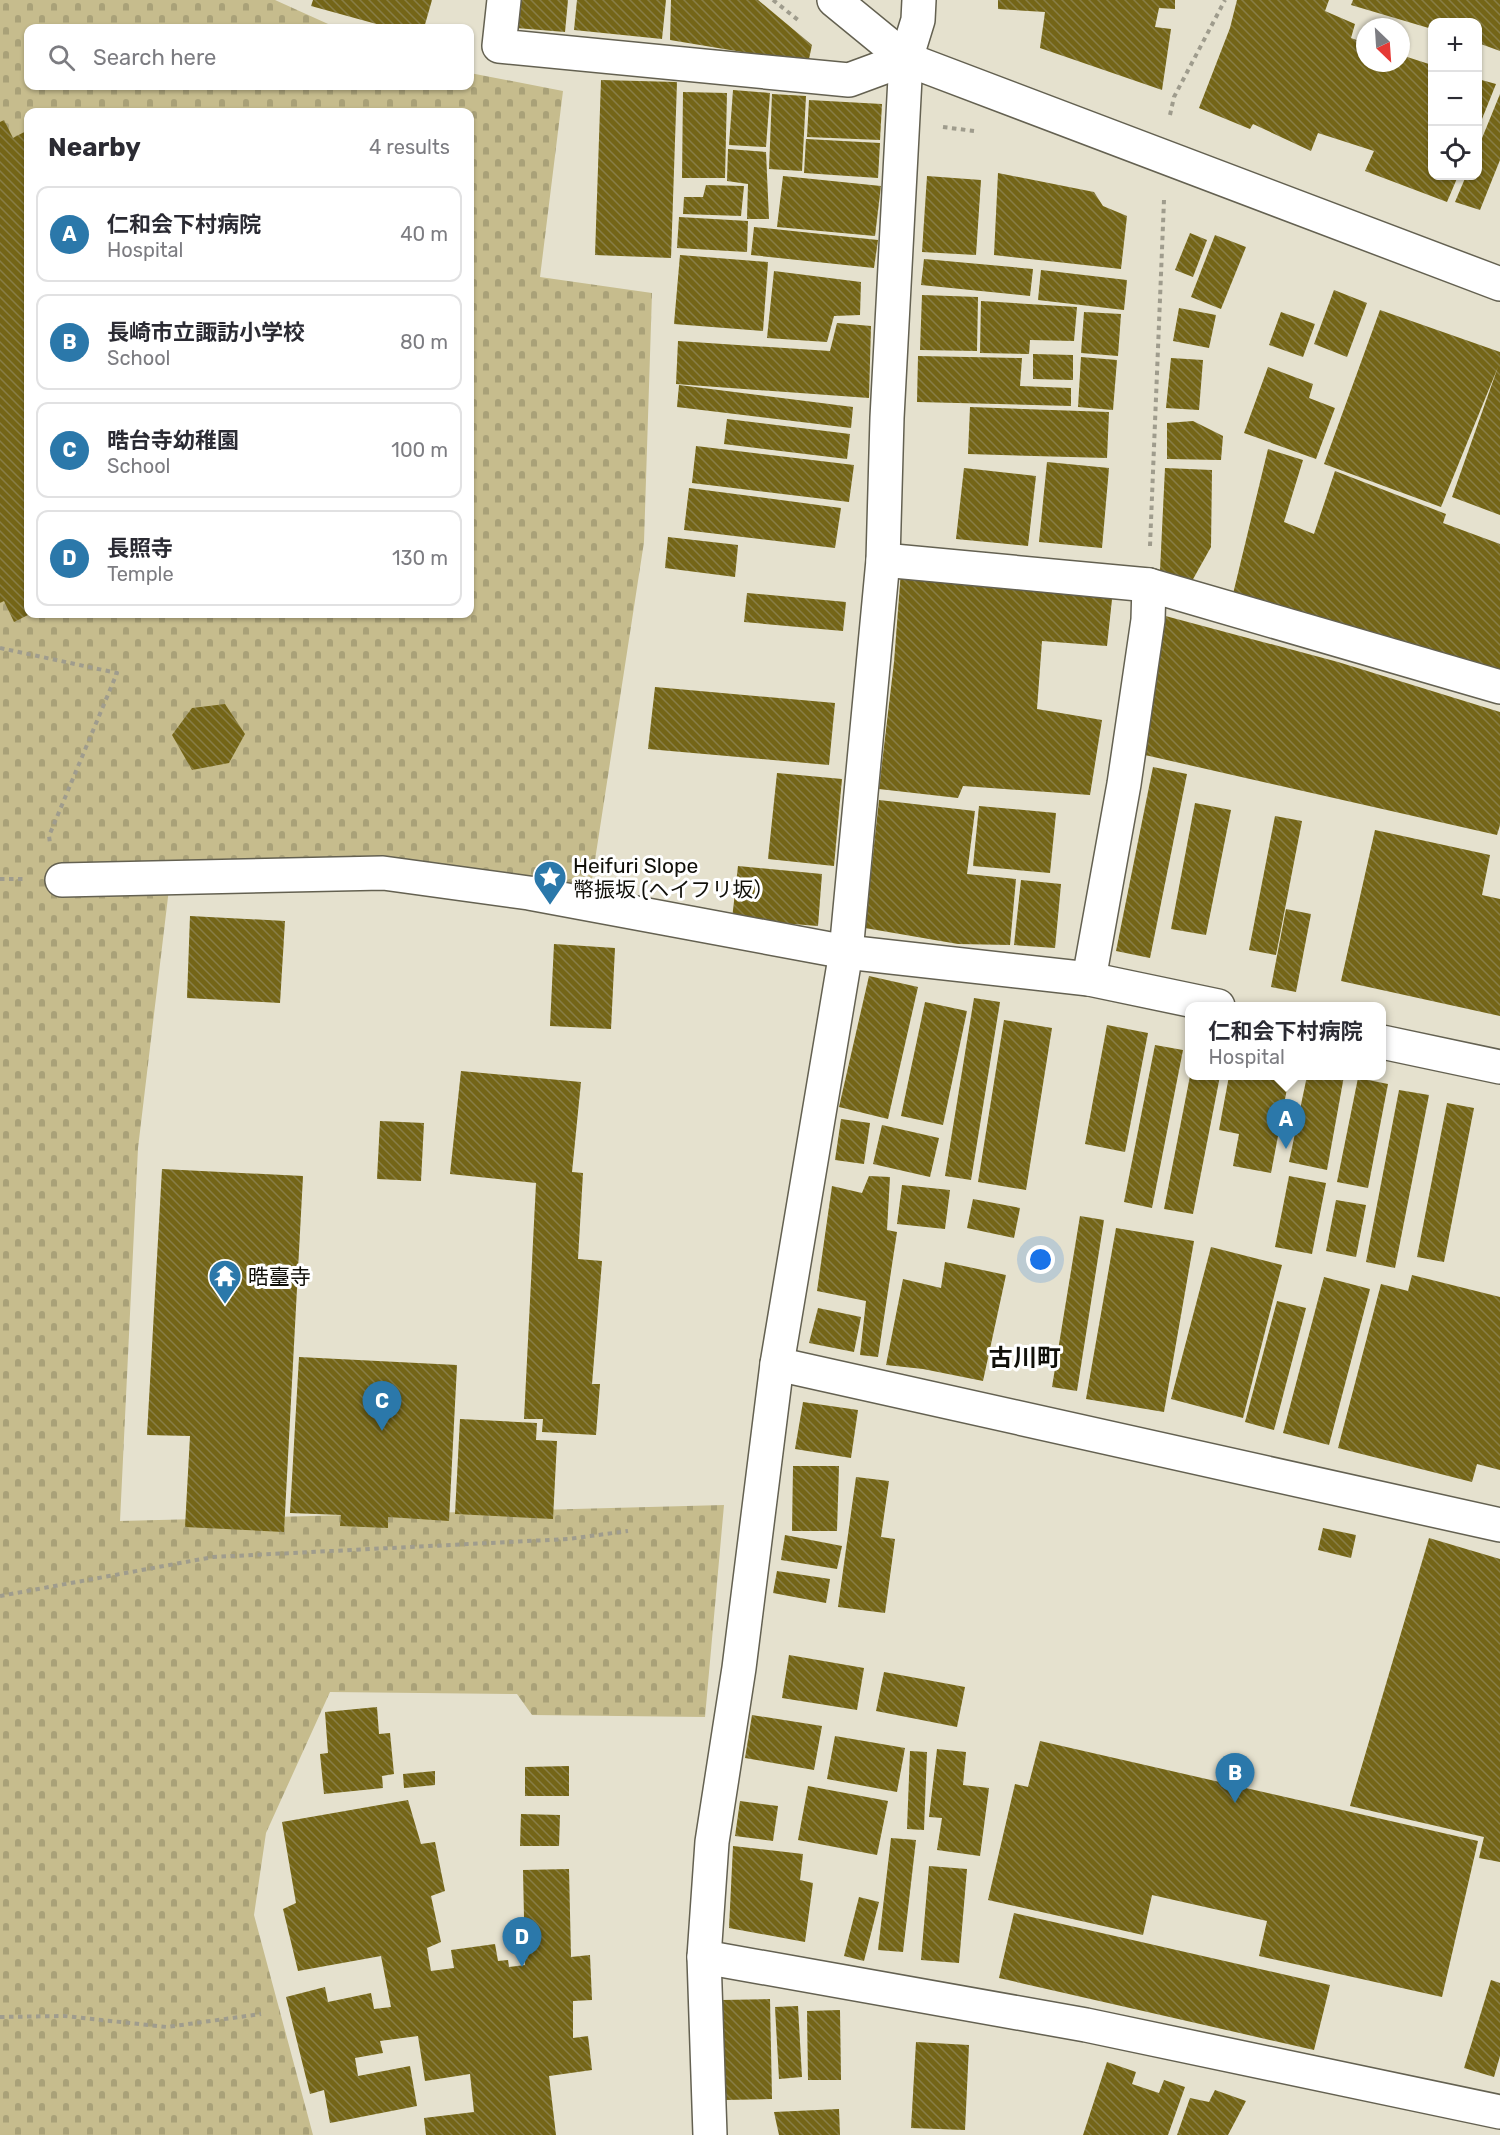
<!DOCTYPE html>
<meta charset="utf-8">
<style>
body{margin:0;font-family:Rubik,"Noto Sans JP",sans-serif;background:#f7f7f7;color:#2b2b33}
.controls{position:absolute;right:18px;top:18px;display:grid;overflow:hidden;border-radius:12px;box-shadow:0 2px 4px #0004}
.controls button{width:54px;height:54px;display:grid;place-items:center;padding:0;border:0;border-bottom:2px solid #e1e1e2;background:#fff;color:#2b2b33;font:30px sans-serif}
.compass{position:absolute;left:1356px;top:18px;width:54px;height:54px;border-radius:50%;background:#fff;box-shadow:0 2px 4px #0004;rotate:155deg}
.you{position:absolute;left:1041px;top:1260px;width:21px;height:21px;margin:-15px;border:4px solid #fff;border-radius:50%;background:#1a73e8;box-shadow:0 0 0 9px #1a73e833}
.badge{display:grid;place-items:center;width:39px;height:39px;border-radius:50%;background:#2b78aa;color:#fff;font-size:20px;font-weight:700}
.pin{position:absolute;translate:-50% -50px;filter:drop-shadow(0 2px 3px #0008)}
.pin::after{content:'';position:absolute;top:32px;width:21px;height:18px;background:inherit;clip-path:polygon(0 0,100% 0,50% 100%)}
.popup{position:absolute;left:1185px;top:1002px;width:201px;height:78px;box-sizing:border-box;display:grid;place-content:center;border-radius:12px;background:#fff;filter:drop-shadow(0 2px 4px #0005);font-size:20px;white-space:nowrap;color:#7c7c81}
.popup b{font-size:22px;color:#2b2b33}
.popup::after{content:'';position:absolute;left:50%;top:100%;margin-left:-12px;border:12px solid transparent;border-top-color:#fff}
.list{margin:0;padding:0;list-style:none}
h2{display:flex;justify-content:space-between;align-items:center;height:78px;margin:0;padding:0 24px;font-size:26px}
h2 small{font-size:20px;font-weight:400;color:#7c7c81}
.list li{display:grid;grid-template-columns:39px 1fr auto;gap:18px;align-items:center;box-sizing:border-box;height:96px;margin:0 12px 12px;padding:0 12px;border:2px solid #e1e1e2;border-radius:12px}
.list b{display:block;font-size:22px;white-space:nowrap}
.list p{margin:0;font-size:20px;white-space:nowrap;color:#7c7c81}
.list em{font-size:20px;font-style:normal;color:#7c7c81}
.icon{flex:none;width:33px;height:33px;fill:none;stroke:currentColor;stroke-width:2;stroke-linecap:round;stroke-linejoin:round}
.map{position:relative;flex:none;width:1500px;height:2135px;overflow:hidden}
.search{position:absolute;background:#fff;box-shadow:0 2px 4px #0004;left:24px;top:24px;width:450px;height:66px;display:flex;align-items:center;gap:15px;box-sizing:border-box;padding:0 21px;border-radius:12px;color:#7c7c81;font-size:22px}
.panel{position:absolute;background:#fff;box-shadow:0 2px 4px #0004;left:24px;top:108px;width:450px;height:510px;border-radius:12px}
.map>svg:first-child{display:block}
.cemetery{fill:url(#cemetery-stones);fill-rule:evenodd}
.building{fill:url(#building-back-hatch)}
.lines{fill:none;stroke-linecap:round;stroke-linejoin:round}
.street-casing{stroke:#646151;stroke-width:36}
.secondary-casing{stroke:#646151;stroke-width:36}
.path{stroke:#9f9c8d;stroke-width:4;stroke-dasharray:4.5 4.5;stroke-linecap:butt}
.street{stroke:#fff;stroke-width:33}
.secondary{stroke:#fff;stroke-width:33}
.labels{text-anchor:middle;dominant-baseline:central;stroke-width:6;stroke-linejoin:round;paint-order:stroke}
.poi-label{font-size:21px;fill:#11100a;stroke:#fff;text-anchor:start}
.quarter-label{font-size:24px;font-weight:bold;fill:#11100a;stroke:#fff}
</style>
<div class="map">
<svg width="1500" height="2135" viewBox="0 0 1500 2135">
<defs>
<pattern id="cemetery-stones" width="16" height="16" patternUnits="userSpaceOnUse" patternTransform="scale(1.5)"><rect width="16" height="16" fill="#c6bc8d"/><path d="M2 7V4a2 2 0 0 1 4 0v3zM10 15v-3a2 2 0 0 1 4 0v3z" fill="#a9a178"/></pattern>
<pattern id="building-back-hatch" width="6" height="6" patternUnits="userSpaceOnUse" patternTransform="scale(1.5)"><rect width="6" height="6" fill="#746517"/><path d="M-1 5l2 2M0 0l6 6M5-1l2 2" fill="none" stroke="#887e47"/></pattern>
</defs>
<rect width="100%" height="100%" fill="#e5e1ce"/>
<!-- cemetery -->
<path class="cemetery" d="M0,0H275L337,28H28V86H470V73L563,91L540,277L652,293L644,542L591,886L374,858L171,872L138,1148L120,1521L724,1505L705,1717L532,1715L517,1694L330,1692L266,1833L254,1915L313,2135H0ZM28,112H470V614H28Z"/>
<!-- building -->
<g class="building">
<polygon points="313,0 432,0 424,28 391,28 311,6"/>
<polygon points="519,0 568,0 565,32 516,28"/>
<polygon points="577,0 666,0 662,39 574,30"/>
<polygon points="671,0 758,0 812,45 809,59 760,55 670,40"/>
<polygon points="998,0 1175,0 1175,9 1159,8 1155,27 1171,29 1162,90 1040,48 1045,12 998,9"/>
<polygon points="1237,0 1329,0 1325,11 1355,24 1351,38 1365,43 1365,63 1401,63 1401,55 1432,65 1432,176 1458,176 1447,202 1365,171 1374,151 1318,133 1311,151 1253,124 1250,129 1199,108 1230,28"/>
<polygon points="1353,0 1500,0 1500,51 1478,43 1478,22 1432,22 1432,29 1351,5"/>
<polygon points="1478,79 1496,84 1478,129"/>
<polygon points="601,80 677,82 671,258 595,255"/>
<polygon points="733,90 770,93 766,147 729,145"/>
<polygon points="683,92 727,93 725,178 682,178"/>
<polygon points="772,94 806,96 802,171 769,169"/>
<polygon points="1500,94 1500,160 1480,210 1455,202 1466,176 1478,176 1478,148"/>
<polygon points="809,100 882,104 880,140 807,137"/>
<polygon points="4,120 13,138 28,130 28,615 14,622 4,601 0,603 0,122"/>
<polygon points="806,139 880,143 878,178 804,173"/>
<polygon points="728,149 766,152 769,219 747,219 748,184 727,181"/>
<polygon points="998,173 1094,192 1103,206 1127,216 1121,269 994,255"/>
<polygon points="783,176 881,186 875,236 777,227"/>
<polygon points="927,176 981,180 976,255 922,252"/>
<polygon points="706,185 744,186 741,216 683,214 684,197 703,197"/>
<polygon points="679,217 748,221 747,252 677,248"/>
<polygon points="754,227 878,240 874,268 751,255"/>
<polygon points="1190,233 1207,240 1193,277 1175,270"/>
<polygon points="1215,235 1246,247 1221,309 1191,297"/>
<polygon points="680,255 768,262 763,331 674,324"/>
<polygon points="924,259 1033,269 1030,296 921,285"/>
<polygon points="1041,270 1127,280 1124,310 1038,300"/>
<polygon points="774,271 861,282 860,315 834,316 827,342 767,338"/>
<polygon points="1334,290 1367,303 1347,357 1314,344"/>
<polygon points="922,295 978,297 977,351 920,350"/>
<polygon points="981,301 1077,307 1074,341 1030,340 1029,354 980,353"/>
<polygon points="1179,308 1216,315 1209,348 1173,341"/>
<polygon points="1380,310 1500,352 1500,515 1452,497 1498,367 1441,507 1324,464"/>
<polygon points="1084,312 1121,314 1118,356 1081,353"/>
<polygon points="1281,312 1315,324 1303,357 1269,345"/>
<polygon points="837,323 871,326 869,398 676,384 678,341 830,351"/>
<polygon points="1033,354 1073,355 1073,380 1033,379"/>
<polygon points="918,356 1022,358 1020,386 1071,388 1071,406 917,402"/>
<polygon points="1081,357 1117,360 1113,410 1078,407"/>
<polygon points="1171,358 1203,360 1199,410 1166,408"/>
<polygon points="1268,367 1313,384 1309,398 1335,408 1316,459 1244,433"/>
<polygon points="679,385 853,407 851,428 677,407"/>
<polygon points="970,407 1109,412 1107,458 968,454"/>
<polygon points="727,419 850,434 847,459 724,444"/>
<polygon points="1193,421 1223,436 1221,460 1167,459 1167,423"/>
<polygon points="696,446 854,465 849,502 692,483"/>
<polygon points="1268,449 1303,460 1284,522 1314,534 1335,471 1446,514 1443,523 1500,544 1500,670 1233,594"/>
<polygon points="1047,462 1109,468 1102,548 1039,542"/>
<polygon points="964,468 1036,476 1028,546 956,539"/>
<polygon points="1165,468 1212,470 1211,547 1192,581 1160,571"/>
<polygon points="689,488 841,508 835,548 684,530"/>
<polygon points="668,537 738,545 735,577 665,568"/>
<polygon points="901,571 1113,590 1107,646 1042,641 1037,709 1102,720 1090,795 963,786 958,798 879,789 894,662"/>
<polygon points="747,593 846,602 843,631 744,622"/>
<polygon points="1158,614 1338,662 1500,712 1500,825 1497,835 1136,753"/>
<polygon points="655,687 835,703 829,765 648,749"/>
<polygon points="225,704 245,734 229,763 192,770 172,735 192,708"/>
<polygon points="1153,767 1187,774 1150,958 1116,951"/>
<polygon points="777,773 842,779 834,866 768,859"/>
<polygon points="879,800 975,811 967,874 1016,879 1010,945 958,944 865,928"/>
<polygon points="1195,803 1231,810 1206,935 1171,929"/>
<polygon points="979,806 1056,813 1050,873 973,866"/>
<polygon points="1275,816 1302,821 1276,955 1249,950"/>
<polygon points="1375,830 1490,855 1482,895 1500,899 1500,1016 1341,981"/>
<polygon points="738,866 822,874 818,926 732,919"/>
<polygon points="1021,880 1061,884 1055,948 1014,945"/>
<polygon points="1286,909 1311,914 1296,992 1271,987"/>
<polygon points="190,916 285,921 280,1003 187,998"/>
<polygon points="554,944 615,948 611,1029 550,1026"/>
<polygon points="869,976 918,987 888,1119 839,1107"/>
<polygon points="974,998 1000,1002 971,1180 945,1176"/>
<polygon points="925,1002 967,1011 943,1125 901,1116"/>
<polygon points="1004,1020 1052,1028 1026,1190 978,1182"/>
<polygon points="1107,1025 1148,1033 1125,1152 1085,1144"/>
<polygon points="1155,1045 1183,1050 1152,1208 1124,1202"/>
<polygon points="461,1071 581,1082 572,1172 583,1173 578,1259 602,1261 592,1384 600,1384 596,1435 542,1432 543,1419 524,1419 536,1183 450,1174"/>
<polygon points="1190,1076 1220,1076 1193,1214 1164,1209"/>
<polygon points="1229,1076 1289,1078 1271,1173 1233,1166 1239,1134 1219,1130"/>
<polygon points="1307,1076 1344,1076 1327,1170 1289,1162"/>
<polygon points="1358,1078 1388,1084 1368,1188 1337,1182"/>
<polygon points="1399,1090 1429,1095 1395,1268 1366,1262"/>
<polygon points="1447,1103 1474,1108 1444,1262 1417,1257"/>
<polygon points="841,1119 870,1123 864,1164 835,1160"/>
<polygon points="380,1121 424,1123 421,1181 377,1179"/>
<polygon points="882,1125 939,1138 930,1177 873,1164"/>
<polygon points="162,1169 303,1176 284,1532 185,1527 190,1436 147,1435"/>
<polygon points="869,1176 890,1177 887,1230 897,1232 878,1357 860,1355 866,1301 817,1291 832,1186 862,1193"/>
<polygon points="1289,1176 1326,1183 1312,1254 1275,1247"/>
<polygon points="902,1185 950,1190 945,1229 897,1224"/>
<polygon points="973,1199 1020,1208 1014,1238 967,1228"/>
<polygon points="1336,1200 1366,1205 1356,1257 1326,1251"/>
<polygon points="1080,1216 1104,1220 1077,1391 1052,1387"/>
<polygon points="1116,1228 1194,1241 1164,1412 1086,1399"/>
<polygon points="1211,1247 1282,1265 1243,1418 1171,1399"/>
<polygon points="945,1262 1006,1275 983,1381 923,1369 886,1365 903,1279 941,1288"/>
<polygon points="1412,1275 1500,1297 1500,1470 1477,1464 1472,1482 1338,1448 1381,1284 1408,1291"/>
<polygon points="1324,1277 1370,1289 1329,1445 1283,1433"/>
<polygon points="1277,1301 1306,1308 1274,1430 1245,1422"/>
<polygon points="818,1308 861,1317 854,1352 809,1343"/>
<polygon points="299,1357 457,1365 449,1521 388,1517 388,1528 340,1526 341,1515 290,1513"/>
<polygon points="803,1402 858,1410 851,1458 795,1449"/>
<polygon points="460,1419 537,1423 536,1440 557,1441 553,1519 455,1514"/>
<polygon points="793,1466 839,1466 837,1531 792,1531"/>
<polygon points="856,1477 889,1481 881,1537 895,1539 885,1613 838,1607"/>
<polygon points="1323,1528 1356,1535 1351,1558 1318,1550"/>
<polygon points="785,1535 842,1546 837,1569 781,1560"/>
<polygon points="1429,1538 1500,1559 1500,1862 1479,1858 1484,1837 1350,1806"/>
<polygon points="777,1571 830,1579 826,1603 773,1593"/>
<polygon points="789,1655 864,1668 857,1710 782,1698"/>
<polygon points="884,1672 965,1687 957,1727 876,1711"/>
<polygon points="377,1707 379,1734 390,1733 394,1774 382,1776 383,1788 324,1794 320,1754 328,1753 325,1712"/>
<polygon points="752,1715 822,1726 814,1770 745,1758"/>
<polygon points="835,1736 905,1748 897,1792 827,1779"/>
<polygon points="1040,1741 1478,1841 1442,1997 1259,1956 1267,1921 1152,1895 1143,1935 988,1900 1015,1784 1028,1787"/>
<polygon points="937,1749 966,1752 963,1785 989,1788 980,1856 937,1850 942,1818 929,1817"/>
<polygon points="910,1751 927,1752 924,1830 907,1829"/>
<polygon points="569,1766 569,1796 525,1796 525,1767"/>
<polygon points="435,1771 435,1785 404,1788 403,1774"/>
<polygon points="808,1786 888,1801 877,1855 798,1840"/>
<polygon points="408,1800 421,1844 435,1842 445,1891 431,1896 441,1942 427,1948 431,1971 454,1968 451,1950 495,1944 498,1961 508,1960 509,1967 525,1965 523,1870 569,1869 571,1957 590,1955 592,2000 573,2001 573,2038 588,2036 592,2070 549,2076 556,2135 426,2135 424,2118 474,2112 470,2074 425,2081 418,2036 380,2041 383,2053 355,2058 358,2076 410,2066 417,2106 330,2123 324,2090 310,2094 286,1997 325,1987 328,2002 371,1993 374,2009 391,2007 381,1956 298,1971 283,1909 296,1903 282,1822"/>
<polygon points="740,1801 778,1806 773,1841 735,1836"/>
<polygon points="521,1814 560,1815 559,1846 520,1846"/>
<polygon points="891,1838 916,1840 903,1952 878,1950"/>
<polygon points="733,1846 803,1854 800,1880 813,1883 805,1942 729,1928"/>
<polygon points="929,1866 967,1869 959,1963 921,1960"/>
<polygon points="859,1897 879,1902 864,1961 844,1956"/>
<polygon points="1014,1913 1330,1985 1314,2050 999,1978"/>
<polygon points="1491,1980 1500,1983 1500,2056 1494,2077 1464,2068"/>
<polygon points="770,1999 772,2099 724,2100 722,2000"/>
<polygon points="798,2006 802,2077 779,2079 775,2007"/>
<polygon points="840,2010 841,2080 808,2080 807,2011"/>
<polygon points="916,2042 969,2045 965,2130 911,2128"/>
<polygon points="1107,2062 1136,2072 1132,2084 1159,2093 1164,2080 1185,2087 1168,2135 1083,2135"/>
<polygon points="1215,2090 1246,2101 1228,2135 1177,2135 1190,2098 1209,2102"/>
<polygon points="839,2109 840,2135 779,2135 774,2112"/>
</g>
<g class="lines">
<!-- street casing -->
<g class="street-casing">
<g id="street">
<polyline points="504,0 499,46 849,80 906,59"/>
<polyline points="883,560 1149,585 1500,687"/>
<polyline points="62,880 383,873 529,893 846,952 1089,979 1218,1006"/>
<polyline points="1089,979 1124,784 1148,620 1149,585"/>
<polyline points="1382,1042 1500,1067"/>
<polyline points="777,1364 1500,1525"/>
<polyline points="704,1957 1086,2025 1500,2112"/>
<polyline points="710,2135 704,1957 712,1842 739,1668 777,1364 846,952 883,560 887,418 906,59 918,20 919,0"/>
</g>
</g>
<!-- secondary casing -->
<g class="secondary-casing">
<polyline id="secondary" points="834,0 906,59 1500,284"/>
</g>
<!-- path -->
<g class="path">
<polyline points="773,0 798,20"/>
<polyline points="1170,115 1174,97 1225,0"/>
<polyline points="943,127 974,131"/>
<polyline points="1150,546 1164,200"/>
<polyline points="0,648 117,673 49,836 50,843"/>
<polyline points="0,879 23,879"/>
<polyline points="0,1596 213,1557 568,1539 628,1531"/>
<polyline points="0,2017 64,2016 167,2027 261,2014"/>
</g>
<!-- street -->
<use href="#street" class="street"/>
<!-- secondary -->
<use href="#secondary" class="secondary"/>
</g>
<!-- icons -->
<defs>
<g id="sight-pin" transform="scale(1.725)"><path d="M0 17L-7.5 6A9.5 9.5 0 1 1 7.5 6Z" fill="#2b78aa" stroke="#fff"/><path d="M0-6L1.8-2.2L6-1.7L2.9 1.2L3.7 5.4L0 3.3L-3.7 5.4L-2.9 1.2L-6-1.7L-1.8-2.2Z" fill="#fff"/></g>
<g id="temple-pin" transform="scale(1.725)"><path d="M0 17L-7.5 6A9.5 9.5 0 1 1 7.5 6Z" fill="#2b78aa" stroke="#fff"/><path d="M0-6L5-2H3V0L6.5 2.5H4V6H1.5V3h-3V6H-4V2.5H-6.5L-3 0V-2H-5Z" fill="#fff"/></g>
</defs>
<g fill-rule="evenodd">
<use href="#sight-pin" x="550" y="877"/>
<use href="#temple-pin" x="225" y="1276"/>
</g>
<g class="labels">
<!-- poi labels -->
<g class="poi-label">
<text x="573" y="865">Heifuri Slope<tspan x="573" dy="24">幣振坂 (ヘイフリ坂）</tspan></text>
<text x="248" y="1276">晧臺寺</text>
</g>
<!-- quarter labels -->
<g class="quarter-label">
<text x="1025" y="1358">古川町</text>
</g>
</g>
</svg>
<div class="controls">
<button>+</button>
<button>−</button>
<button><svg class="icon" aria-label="locate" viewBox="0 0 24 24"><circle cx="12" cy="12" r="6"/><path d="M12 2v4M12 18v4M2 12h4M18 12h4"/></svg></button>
</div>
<svg class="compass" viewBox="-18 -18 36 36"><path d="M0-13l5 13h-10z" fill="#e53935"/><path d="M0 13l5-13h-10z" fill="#7c7c81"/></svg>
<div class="you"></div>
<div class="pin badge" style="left:1286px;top:1149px">A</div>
<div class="popup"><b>仁和会下村病院</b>Hospital</div>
<div class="pin badge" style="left:1235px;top:1803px">B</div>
<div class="pin badge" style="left:382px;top:1431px">C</div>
<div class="pin badge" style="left:522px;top:1967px">D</div>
<div class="search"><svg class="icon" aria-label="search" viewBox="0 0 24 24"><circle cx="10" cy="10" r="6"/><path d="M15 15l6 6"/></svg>Search here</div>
<section class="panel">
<h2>Nearby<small>4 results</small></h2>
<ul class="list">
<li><span class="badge">A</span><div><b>仁和会下村病院</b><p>Hospital</p></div><em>40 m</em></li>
<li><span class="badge">B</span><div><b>長崎市立諏訪小学校</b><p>School</p></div><em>80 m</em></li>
<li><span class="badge">C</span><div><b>晧台寺幼稚園</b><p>School</p></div><em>100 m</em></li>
<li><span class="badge">D</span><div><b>長照寺</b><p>Temple</p></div><em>130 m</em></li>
</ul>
</section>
</div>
